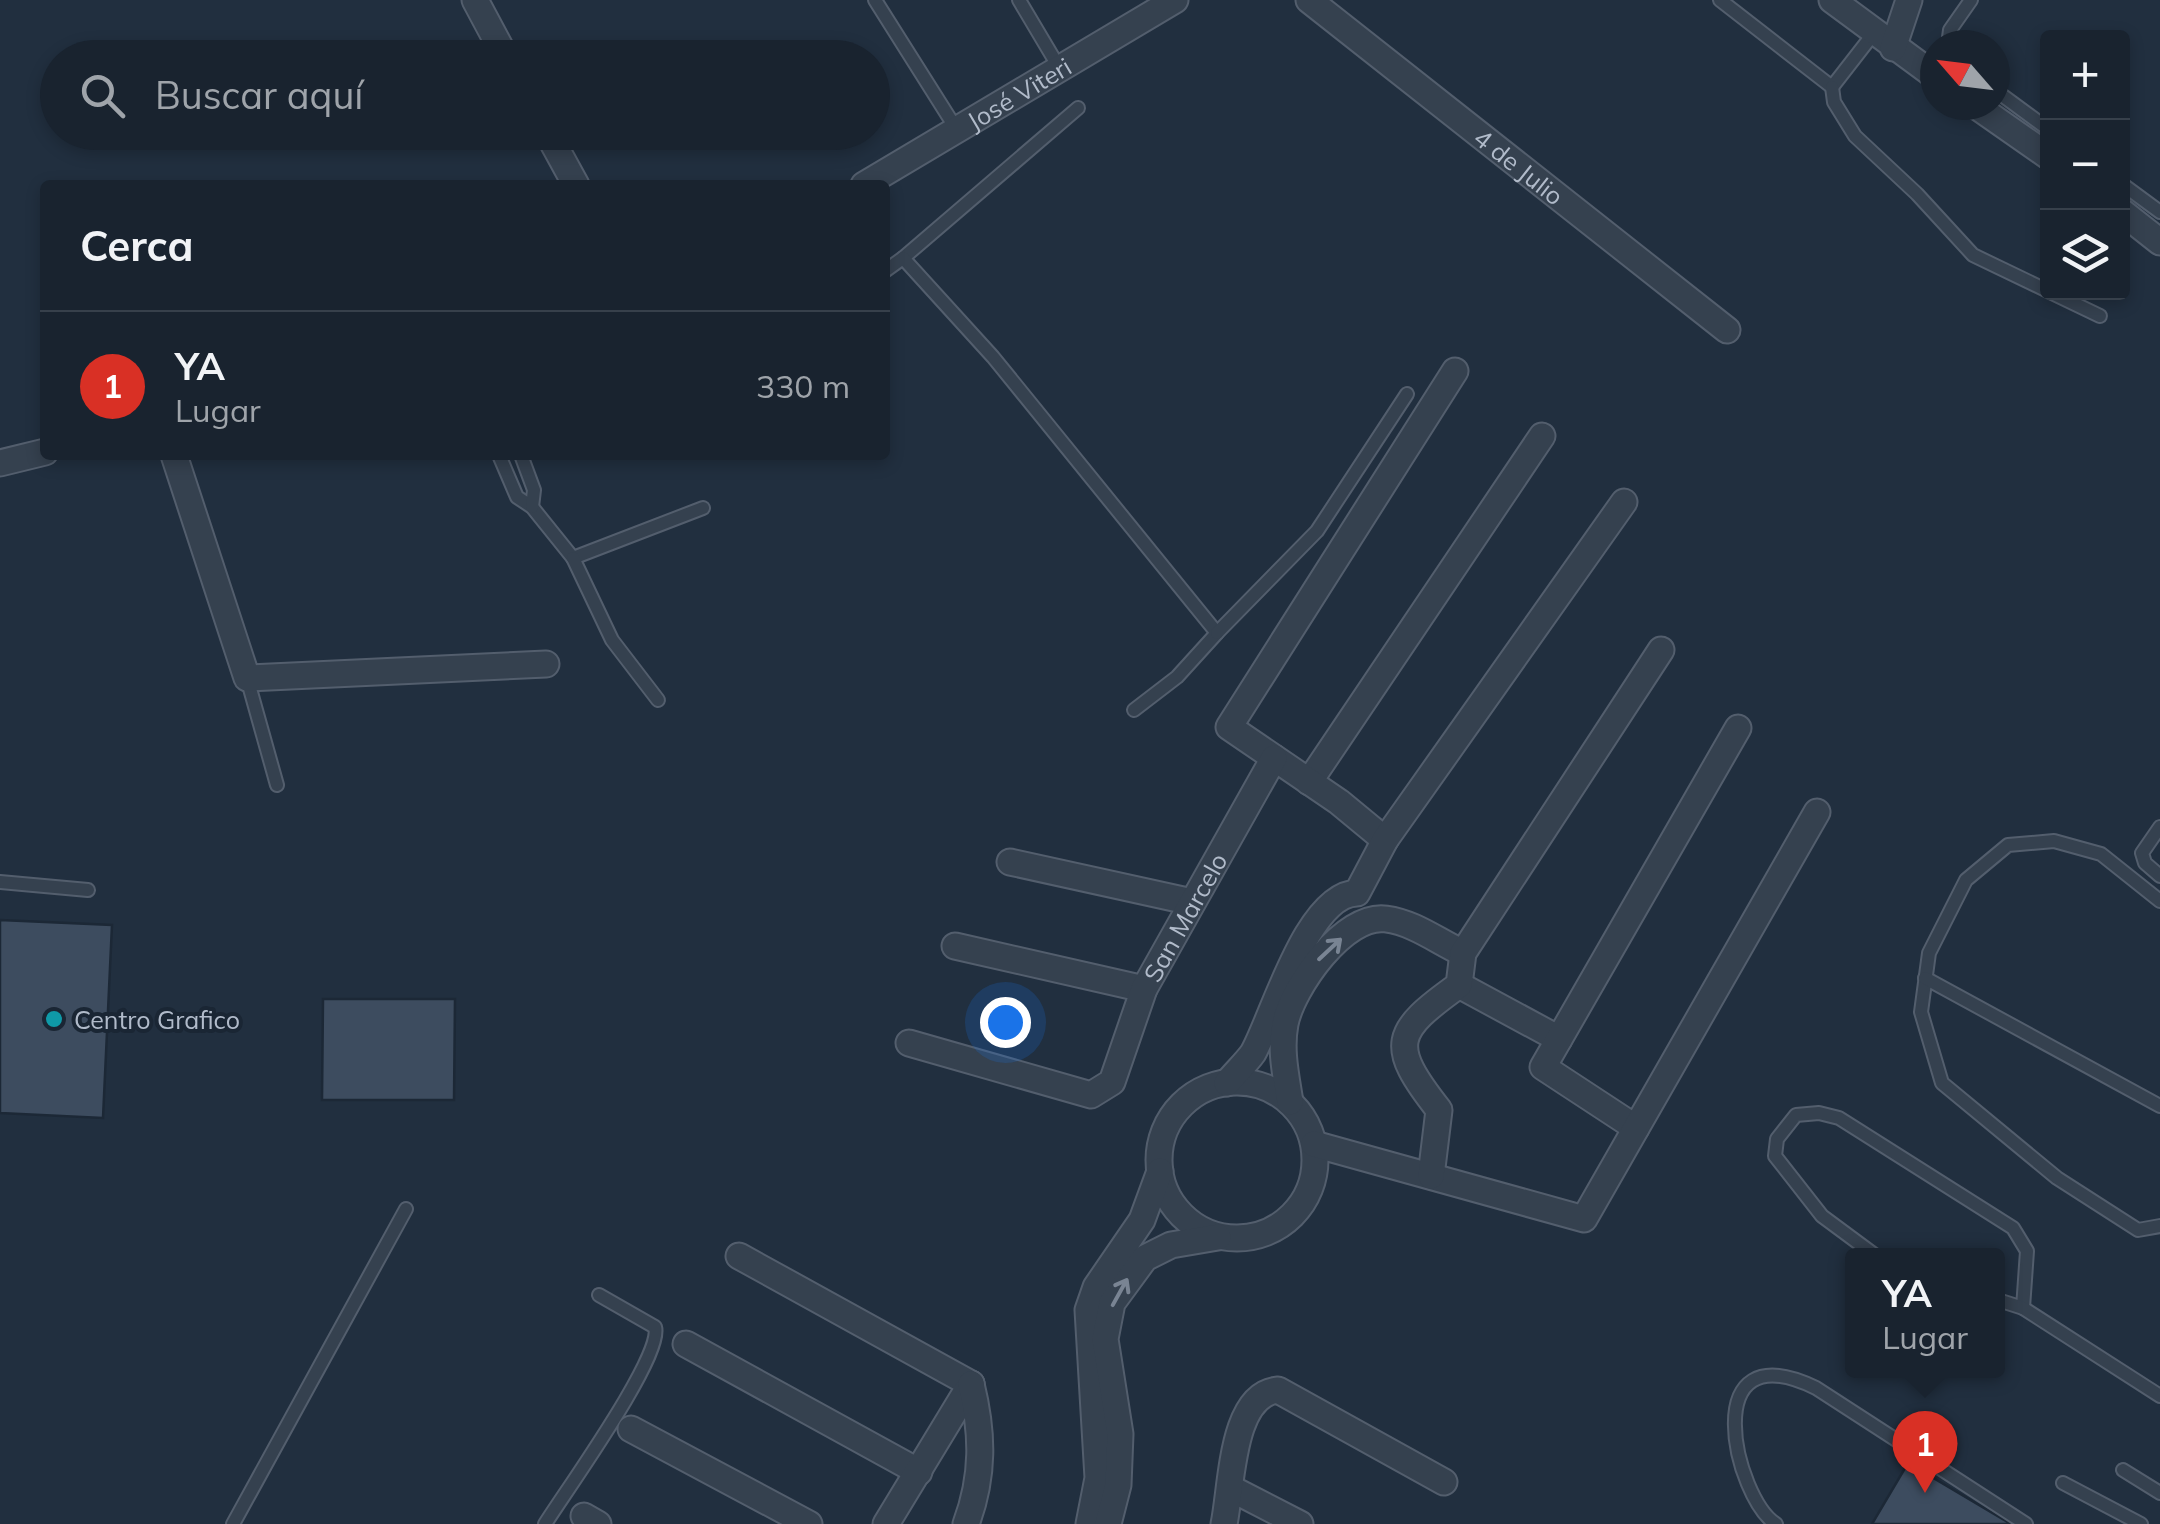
<!DOCTYPE html>
<html lang="es">
<meta charset="utf-8">
<style>
body{margin:0;font-family:Mulish,sans-serif;background:#262f3b;color:#f1f3f6}
.controls{position:absolute;right:30px;top:30px;display:grid;overflow:hidden;border-radius:10px;box-shadow:0 5px 15px #0003}
.controls button{width:90px;height:90px;display:grid;place-items:center;padding:0;border:0;border-bottom:2px solid #37404b;background:#19232f;color:#f1f3f6;font:50px sans-serif}
.compass{position:absolute;left:1920px;top:30px;width:90px;height:90px;border-radius:50%;background:#19232f;box-shadow:0 5px 15px #0003;rotate:298deg}
.you{position:absolute;left:1005px;top:1022px;width:35px;height:35px;margin:-25px;border:8px solid #fff;border-radius:50%;background:#1a73e8;box-shadow:0 0 0 15px #1a73e833}
.badge{display:grid;place-items:center;width:65px;height:65px;border-radius:50%;background:#d93025;color:#fff;font-size:32px;font-weight:700}
.pin{position:absolute;translate:-50% -82px;filter:drop-shadow(0 2px 5px #0008)}
.pin::after{content:'';position:absolute;top:52px;width:35px;height:30px;background:inherit;clip-path:polygon(0 0,100% 0,50% 100%)}
.popup{position:absolute;left:1845px;top:1248px;width:160px;height:130px;box-sizing:border-box;display:grid;place-content:center;border-radius:10px;background:#19232f;filter:drop-shadow(0 2px 8px #0005);font-size:32px;white-space:nowrap;color:#9fa4aa}
.popup b{font-size:38px;color:#f1f3f6}
.popup::after{content:'';position:absolute;left:50%;top:100%;margin-left:-20px;border:20px solid transparent;border-top-color:#19232f}
.list{margin:0;padding:0;list-style:none}
h2{display:flex;justify-content:space-between;align-items:center;height:130px;margin:0;padding:0 40px;font-size:42px}
h2 small{font-size:32px;font-weight:400;color:#9fa4aa}
.list li{display:grid;grid-template-columns:65px 1fr auto;gap:30px;align-items:center;box-sizing:border-box;height:150px;padding:0 40px;border-top:2px solid #37404b}
.list b{display:block;font-size:38px;white-space:nowrap}
.list p{margin:0;font-size:32px;white-space:nowrap;color:#9fa4aa}
.list em{font-size:32px;font-style:normal;color:#9fa4aa}
.icon{flex:none;width:55px;height:55px;fill:none;stroke:currentColor;stroke-width:2;stroke-linecap:round;stroke-linejoin:round}
.map{position:relative;flex:none;width:2160px;height:1524px;overflow:hidden}
.search{position:absolute;background:#19232f;box-shadow:0 5px 15px #0003;left:40px;top:40px;width:850px;height:110px;display:flex;align-items:center;gap:25px;box-sizing:border-box;padding:0 35px;border-radius:55px;color:#9fa4aa;font-size:38px}
.panel{position:absolute;background:#19232f;box-shadow:0 5px 15px #0003;left:40px;top:180px;width:850px;height:280px;border-radius:10px}
.map>svg:first-child{display:block}
.building{fill:#3d4c5f;stroke:#1c2836;stroke-width:2.5}
.lines{fill:none;stroke-linecap:round;stroke-linejoin:round}
.lane-casing{stroke:#535e6d;stroke-width:16}
.street-casing{stroke:#535e6d;stroke-width:29}
.lane{stroke:#35414f;stroke-width:12}
.street{stroke:#35414f;stroke-width:25}
.oneway{stroke:#798493}
.culture-dot{fill:#0f9aa8;stroke:#1a2634;stroke-width:4}
.labels{text-anchor:middle;dominant-baseline:central;stroke-width:8;stroke-linejoin:round;paint-order:stroke}
.street-label{font-size:25px;fill:#b1bbca;stroke:#1a2634}
.poi-label{font-size:25px;fill:#b1bbca;stroke:#1a2634;text-anchor:start}
</style>
<div class="map">
<svg width="2160" height="1524" viewBox="0 0 2160 1524">
<rect width="100%" height="100%" fill="#212f3f"/>
<!-- building -->
<g class="building">
<polygon points="0,920 112,925 103,1118 0,1113"/>
<polygon points="323,999 455,999 454,1100 322,1100"/>
<polygon points="1908,1463 2011,1524 1872,1524"/>
</g>
<g class="lines">
<!-- lane casing -->
<g class="lane-casing">
<g id="lane">
<polyline points="875,0 957,130"/>
<polyline points="1019,0 1060,69"/>
<polyline points="1720,0 1832,87 1874,33"/>
<polyline points="1948,45 1950,30 1971,0"/>
<polyline points="1832,87 1834,102 1855,136 1917,194 1973,255 2048,291"/>
<polyline points="1995,90 2048,129"/>
<polyline points="2122,184 2160,212"/>
<polyline points="903,258 1078,108"/>
<polyline points="885,271 903,258 993,357 1217,633 1177,677 1134,710"/>
<polyline points="2050,292 2100,316"/>
<polyline points="499,455 517,497 532,507 573,558 703,508"/>
<polyline points="521,455 534,490 532,507"/>
<polyline points="573,558 612,640 658,700"/>
<polyline points="1217,633 1317,531 1407,394"/>
<polyline points="247,678 277,785"/>
<polyline points="2160,827 2142,853 2145,863 2160,876"/>
<polyline points="0,882 88,890"/>
<polyline points="2160,901 2101,854 2054,841 2008,845 1966,880 1929,953 1921,1012 1942,1083 2057,1178 2138,1230 2160,1226"/>
<polyline points="1925,978 2160,1106"/>
<polyline points="1876,1256 1822,1216 1775,1156 1777,1139 1796,1115 1819,1113 1839,1118 2013,1228 2027,1251 2023,1308"/>
<polyline points="1998,1300 2023,1308 2160,1396"/>
<polyline points="2123,1470 2160,1493"/>
<polyline points="2063,1483 2141,1524"/>
<polyline points="233,1524 406,1209"/>
<path d="M545,1524C565,1492 664,1355 655,1327L599,1295"/>
<path d="M1776,1524C1735,1498 1694,1329 1816,1388L2026,1524"/>
</g>
</g>
<!-- street casing -->
<g class="street-casing">
<g id="street">
<polyline points="475,0 506,58"/>
<path id="s1" d="M1309,0L1727,330"/>
<polyline points="1832,0 1935,76"/>
<polyline points="1893,48 1909,0"/>
<polyline points="1975,105 2048,156"/>
<polyline points="547,132 576,185"/>
<path id="s2" d="M864,185L1175,0"/>
<polyline points="2122,212 2160,242"/>
<polyline points="174,455 247,678 546,664"/>
<polyline points="0,463 45,452"/>
<polyline points="1309,782 1542,436"/>
<polyline points="1385,840 1339,802 1229,727 1455,371"/>
<polyline points="1010,862 1192,902"/>
<polyline points="955,946 1144,989"/>
<polyline points="1459,985 1559,1039"/>
<path id="s3" d="M909,1043L1091,1095L1112,1082L1144,989L1274,758"/>
<circle cx="1237" cy="1160" r="78"/>
<path d="M1227,1083C1235,1073 1246,1063 1253,1053C1273,1018 1307,894 1357,893L1385,840L1624,502"/>
<path d="M1290,1102C1286,1076 1280,1050 1285,1024C1292,988 1344,913 1386,919C1415,923 1437,941 1463,953"/>
<polyline points="1636,1128 1543,1067 1738,728"/>
<polyline points="1314,1144 1584,1219 1817,812"/>
<path d="M1431,1176L1439,1110C1388,1045 1393,1032 1459,985L1463,953L1661,650"/>
<polyline points="739,1256 971,1384"/>
<polyline points="686,1344 919,1472"/>
<polyline points="631,1429 809,1524"/>
<polyline points="1232,1489 1300,1524"/>
<polyline points="584,1516 598,1524"/>
<polyline points="886,1524 971,1384"/>
<path d="M966,1524C984,1476 983,1433 971,1384"/>
<polyline points="1089,1524 1098,1478 1088,1310 1096,1287 1142,1220 1160,1171"/>
<polyline points="1108,1524 1118,1485 1120,1434 1105,1339 1112,1303 1145,1258 1171,1245 1218,1237"/>
<path d="M1224,1524C1232,1486 1231,1394 1278,1390L1444,1482"/>
</g>
</g>
<!-- lane -->
<use href="#lane" class="lane"/>
<!-- street -->
<use href="#street" class="street"/>
</g>
<!-- one-way arrows -->
<defs><path id="oneway-shaft" d="M-6 0H5M1.5-3L5.5 0L1.5 3" fill="none" stroke-width="1.6" stroke-linecap="round" stroke-linejoin="round" transform="scale(2.5)"/></defs>
<g class="oneway">
<use href="#oneway-shaft" transform="translate(1330 949) rotate(-43)"/>
<use href="#oneway-shaft" transform="translate(1120 1292) rotate(-61)"/>
</g>
<!-- markers -->
<circle class="culture-dot" cx="54" cy="1019" r="10"/>
<g class="labels">
<!-- street labels -->
<g class="street-label">
<text stroke="none"><textPath href="#s2" startOffset="180">José Viteri</textPath></text>
<text stroke="none"><textPath href="#s1" startOffset="268">4 de Julio</textPath></text>
<text stroke="none"><textPath href="#s3" startOffset="395">San Marcelo</textPath></text>
</g>
<!-- poi labels -->
<g class="poi-label">
<text x="74" y="1019">Centro Grafico</text>
</g>
</g>
</svg>
<div class="controls">
<button>+</button>
<button>−</button>
<button><svg class="icon" aria-label="layers" viewBox="0 0 24 24"><path d="M12 4l9 5-9 5-9-5zM3 14l9 5 9-5"/></svg></button>
</div>
<svg class="compass" viewBox="-18 -18 36 36"><path d="M0-13l5 13h-10z" fill="#e53935"/><path d="M0 13l5-13h-10z" fill="#9fa4aa"/></svg>
<div class="you"></div>
<div class="pin badge" style="left:1925px;top:1493px">1</div>
<div class="popup"><b>YA</b>Lugar</div>
<div class="search"><svg class="icon" aria-label="search" viewBox="0 0 24 24"><circle cx="10" cy="10" r="6"/><path d="M15 15l6 6"/></svg>Buscar aquí</div>
<section class="panel">
<h2>Cerca<small></small></h2>
<ul class="list">
<li><span class="badge">1</span><div><b>YA</b><p>Lugar</p></div><em>330 m</em></li>
</ul>
</section>
</div>
